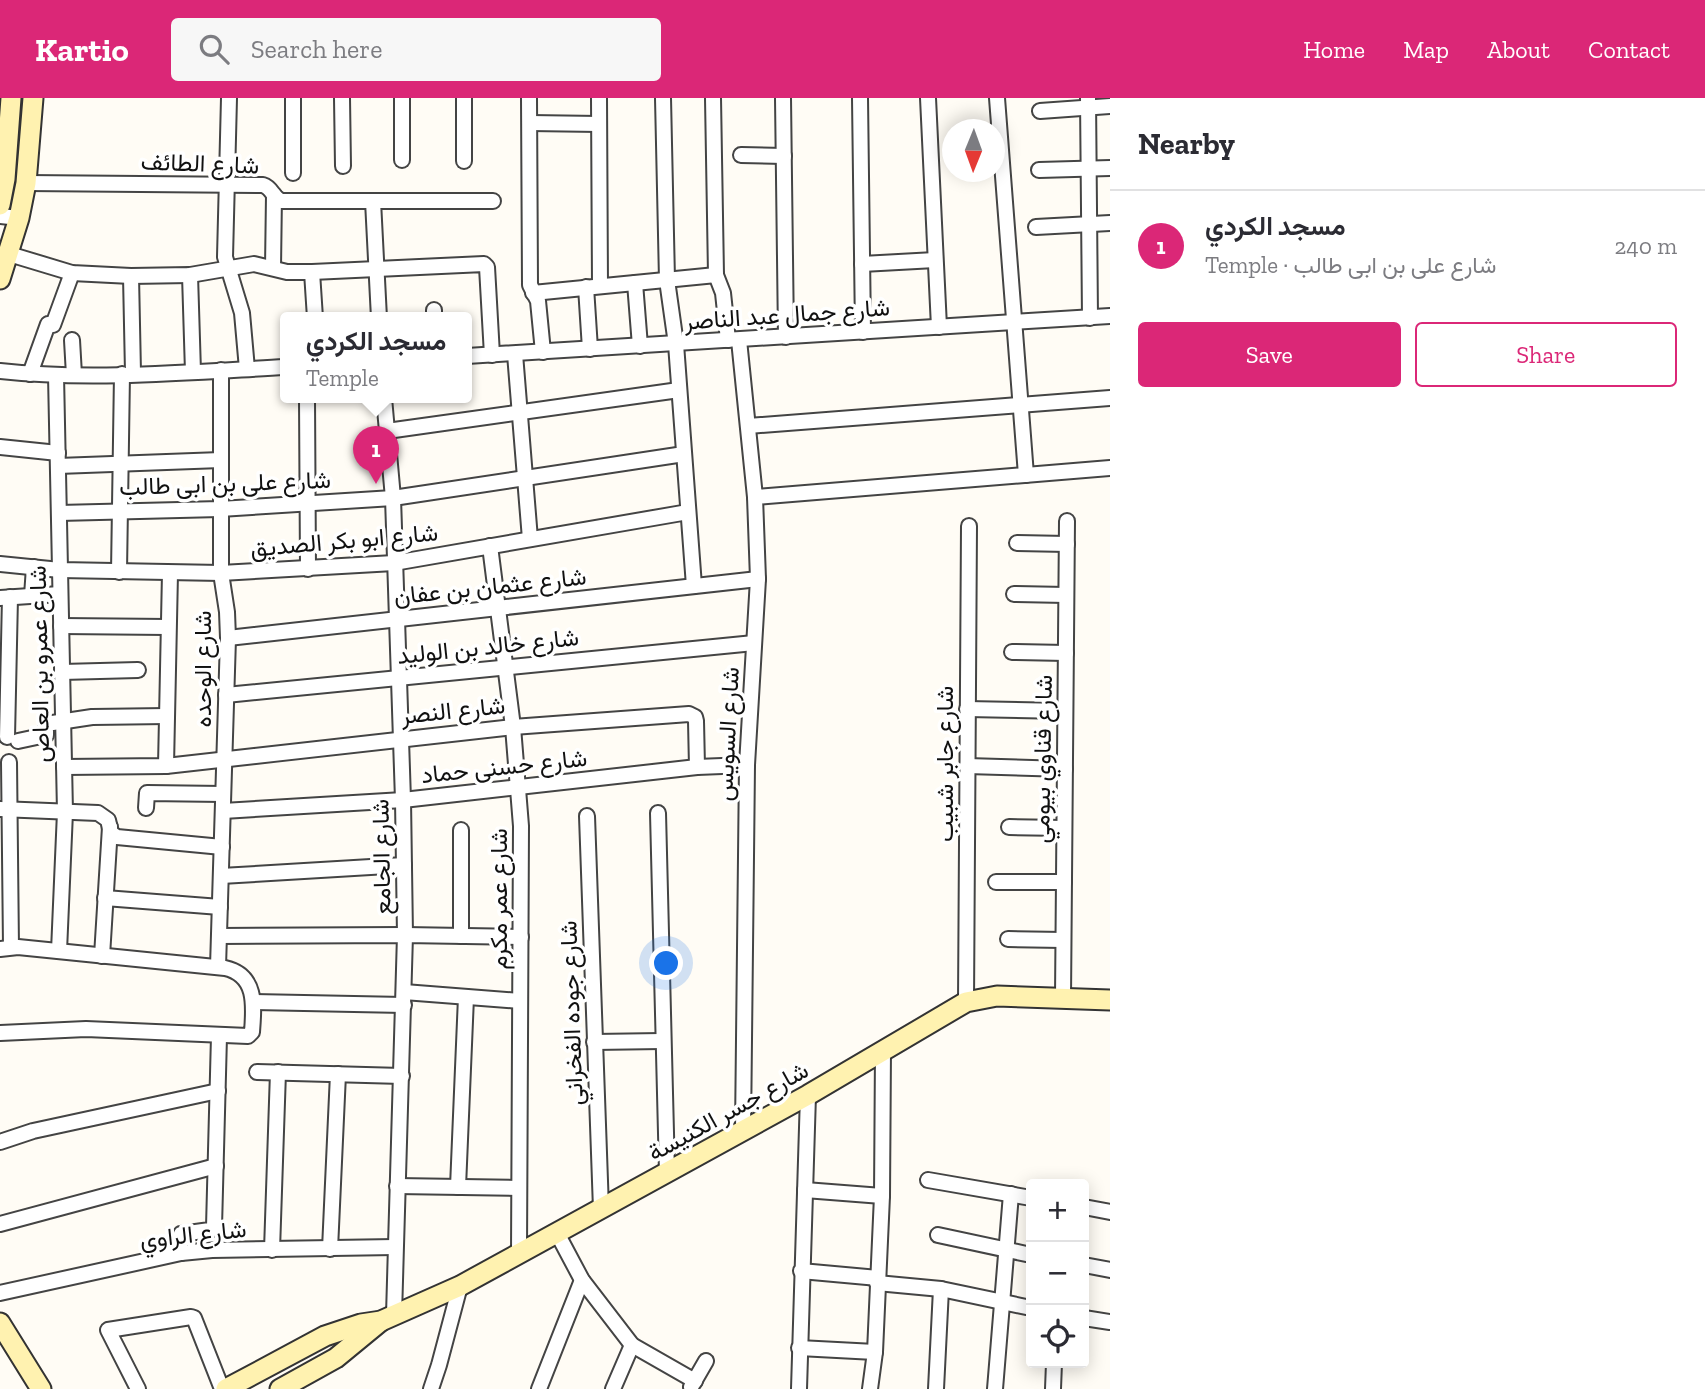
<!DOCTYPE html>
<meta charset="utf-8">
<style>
body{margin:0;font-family:"Zilla Slab",Vazirmatn,serif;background:#f7f7f7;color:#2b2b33}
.controls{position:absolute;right:21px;bottom:21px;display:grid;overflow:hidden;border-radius:7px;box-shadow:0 4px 18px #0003}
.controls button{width:63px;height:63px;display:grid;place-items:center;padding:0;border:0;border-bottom:2px solid #e1e1e2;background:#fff;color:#2b2b33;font:35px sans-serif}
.compass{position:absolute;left:942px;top:21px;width:63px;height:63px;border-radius:50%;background:#fff;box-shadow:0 4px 18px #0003;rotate:181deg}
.you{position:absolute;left:667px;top:866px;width:24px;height:24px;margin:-18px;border:5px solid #fff;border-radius:50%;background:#1a73e8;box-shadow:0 0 0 10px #1a73e833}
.badge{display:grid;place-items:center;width:46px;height:46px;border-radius:50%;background:#db2777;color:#fff;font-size:23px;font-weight:700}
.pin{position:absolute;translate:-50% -58px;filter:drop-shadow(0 2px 4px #0008)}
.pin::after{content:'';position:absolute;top:37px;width:24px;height:21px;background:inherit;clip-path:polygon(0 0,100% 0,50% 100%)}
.popup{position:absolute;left:280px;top:214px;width:192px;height:91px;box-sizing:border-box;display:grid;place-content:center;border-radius:7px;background:#fff;filter:drop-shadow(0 2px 5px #0005);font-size:23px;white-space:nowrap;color:#7c7c81}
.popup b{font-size:26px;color:#2b2b33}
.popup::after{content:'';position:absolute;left:50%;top:100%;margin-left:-14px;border:14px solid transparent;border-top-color:#fff}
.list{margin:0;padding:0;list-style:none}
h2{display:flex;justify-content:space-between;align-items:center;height:91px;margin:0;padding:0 28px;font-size:30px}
h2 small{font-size:23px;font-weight:400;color:#7c7c81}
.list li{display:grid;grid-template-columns:46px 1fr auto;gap:21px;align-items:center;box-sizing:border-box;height:112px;padding:0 28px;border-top:2px solid #e1e1e2}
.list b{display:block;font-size:26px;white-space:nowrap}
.list p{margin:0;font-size:23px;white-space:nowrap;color:#7c7c81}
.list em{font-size:23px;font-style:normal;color:#7c7c81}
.actions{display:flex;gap:14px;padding:21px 28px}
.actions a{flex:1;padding:16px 0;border:2px solid #db2777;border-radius:7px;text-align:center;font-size:24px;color:#db2777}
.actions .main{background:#db2777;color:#fff}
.icon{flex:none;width:38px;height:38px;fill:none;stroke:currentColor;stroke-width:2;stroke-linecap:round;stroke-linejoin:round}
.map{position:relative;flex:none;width:1110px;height:1291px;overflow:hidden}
header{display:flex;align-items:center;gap:42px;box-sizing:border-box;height:98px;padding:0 35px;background:#db2777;color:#fff}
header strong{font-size:33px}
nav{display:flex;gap:38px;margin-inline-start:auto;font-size:24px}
.search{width:490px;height:63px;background:#f7f7f7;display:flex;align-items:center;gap:18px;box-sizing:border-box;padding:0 24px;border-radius:7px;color:#7c7c81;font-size:26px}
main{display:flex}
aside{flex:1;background:#fff}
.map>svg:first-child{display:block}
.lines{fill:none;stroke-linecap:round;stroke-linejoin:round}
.minor-casing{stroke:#444;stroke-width:18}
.secondary-casing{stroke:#333;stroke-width:23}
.minor{stroke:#fff;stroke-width:14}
.secondary{stroke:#fff2b0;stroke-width:19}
.labels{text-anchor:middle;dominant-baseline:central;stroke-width:7;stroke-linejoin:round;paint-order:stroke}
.street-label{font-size:24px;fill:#111;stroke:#fff}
</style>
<header>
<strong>Kartio</strong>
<div class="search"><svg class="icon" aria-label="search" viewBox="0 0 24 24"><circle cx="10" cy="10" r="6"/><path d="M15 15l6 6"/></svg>Search here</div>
<nav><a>Home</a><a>Map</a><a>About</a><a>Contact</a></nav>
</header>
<main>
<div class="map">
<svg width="1110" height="1291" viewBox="0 0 1110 1291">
<rect width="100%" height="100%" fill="#fffcf5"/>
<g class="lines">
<!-- minor casing -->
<g class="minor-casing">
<g id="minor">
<polyline points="229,0 225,159 242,215 247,271"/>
<polyline points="342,0 343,68"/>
<polyline points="402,0 402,62"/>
<polyline points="464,0 464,63"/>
<polyline points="529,0 530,187 538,203 543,254"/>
<polyline points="599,0 600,188"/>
<polyline points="663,0 667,182 676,246 694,488"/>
<polyline points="713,0 716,177 723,195 728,242"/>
<polyline points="783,0 786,239"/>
<polyline points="860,0 863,234"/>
<polyline points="928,0 939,229"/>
<polyline points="997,0 1026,377"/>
<polyline points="1088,0 1090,220"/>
<polyline points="1040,13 1110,8"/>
<polyline points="530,25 599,26"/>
<polyline points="741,57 784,58"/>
<polyline points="1039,72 1110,70"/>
<polyline points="293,75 293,0"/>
<path d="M26,85L263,87C273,90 272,100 282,103H493"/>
<polyline points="373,103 379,220"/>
<polyline points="0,118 19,120"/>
<polyline points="1036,129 1110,125"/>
<polyline points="9,156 72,175 131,178 190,177 254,166 287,174 312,174 484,166 487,169 492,257"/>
<polyline points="862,166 935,162"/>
<polyline points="273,170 274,97"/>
<polyline points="312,174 315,220"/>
<polyline points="190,177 193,274"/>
<polyline points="131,178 133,275"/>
<polyline points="635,185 640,248"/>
<polyline points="586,189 590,251"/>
<polyline points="533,195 716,177"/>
<polyline points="434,212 434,220"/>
<polyline points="72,242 74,277"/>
<polyline points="739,242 755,399 758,481 747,667 743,1033"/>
<polyline points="515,256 530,441"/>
<polyline points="467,258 1110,218"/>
<path d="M0,273C91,283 193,274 285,269"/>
<polyline points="30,276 48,226 53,227 72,175"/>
<polyline points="56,277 65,714 59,853"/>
<polyline points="307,300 308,471"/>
<polyline points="384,300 393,400 403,702 405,837 394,1217"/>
<polyline points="748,328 1110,300"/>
<polyline points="387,333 679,292"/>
<polyline points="0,349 58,355"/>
<polyline points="58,368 221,362"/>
<polyline points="755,399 1110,370"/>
<polyline points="59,415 220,411 393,400 684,356"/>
<polyline points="1017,445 1067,446"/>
<polyline points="490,448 513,629 521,728 519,1156"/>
<polyline points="0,466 60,472 221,475 394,465 688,414"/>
<polyline points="119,474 122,276"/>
<polyline points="1014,496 1066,497"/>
<polyline points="32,498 34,469"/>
<polyline points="0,500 60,496"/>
<polyline points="61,528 168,529"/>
<polyline points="228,540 758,481"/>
<polyline points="1012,554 1066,555"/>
<polyline points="62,574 138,572"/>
<polyline points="226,597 754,545"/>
<polyline points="967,611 1065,613"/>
<polyline points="7,639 10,499"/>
<polyline points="18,643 46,637 46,626 92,619 167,618"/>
<polyline points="9,664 11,849"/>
<polyline points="166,668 170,475"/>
<polyline points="967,668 1065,671"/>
<polyline points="64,669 166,668 513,629 689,616 695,619 696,623 697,669"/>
<polyline points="146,710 147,695 223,696"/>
<polyline points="0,711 98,715 108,722 111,735 117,739 222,749"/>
<polyline points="223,713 403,702 697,669 747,667"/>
<polyline points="658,715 667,1075"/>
<polyline points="587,718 601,1111"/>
<polyline points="1009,729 1064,730"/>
<polyline points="221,778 404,767"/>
<polyline points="996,784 1064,784"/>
<polyline points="105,800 220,809"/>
<polyline points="219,838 405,837 521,839"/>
<polyline points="461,838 461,732"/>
<polyline points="1008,841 1063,842"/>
<path d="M0,851L18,849L225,870C257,877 254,908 252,934L248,938L86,931L0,935"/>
<polyline points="102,858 110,729"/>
<polyline points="218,869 228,540 227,514 221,475 221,272"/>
<polyline points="404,894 520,903"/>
<polyline points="1063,900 1067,423"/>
<polyline points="253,904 404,907"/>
<polyline points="966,904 969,428"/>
<polyline points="594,944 662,943"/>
<polyline points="257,974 402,978"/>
<polyline points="0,1044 33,1033 218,993"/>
<polyline points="928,1082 1031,1100"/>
<polyline points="397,1088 519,1090"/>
<polyline points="458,1089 466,899"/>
<polyline points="805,1092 882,1098"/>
<polyline points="1084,1109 1110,1114"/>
<polyline points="0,1126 216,1068"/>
<polyline points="557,1135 582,1182 632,1247 695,1283"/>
<polyline points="938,1137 1031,1157"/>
<polyline points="330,1151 338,976"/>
<polyline points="272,1152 278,974"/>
<polyline points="181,1155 179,1141 181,1136 210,1132 214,1129 219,938"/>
<polyline points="1084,1167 1110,1172"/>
<polyline points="801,1173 878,1180"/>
<polyline points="877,1185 941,1191 1031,1210"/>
<polyline points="0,1195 181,1155 212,1152 395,1149"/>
<polyline points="1084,1220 1110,1224"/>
<polyline points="799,1250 875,1254"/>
<polyline points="691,1289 706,1263"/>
<polyline points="138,1291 108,1232 191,1219 194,1220 222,1291"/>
<polyline points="431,1291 439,1267 460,1188"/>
<polyline points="539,1291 582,1182"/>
<polyline points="613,1291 632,1247"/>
<polyline points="799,1291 808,997"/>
<polyline points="870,1291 875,1254 882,1098 883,952"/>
<polyline points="936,1291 941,1191"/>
<polyline points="995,1291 1011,1096"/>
<polyline points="1053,1291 1054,1265"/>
</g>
</g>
<!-- secondary casing -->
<g class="secondary-casing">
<g id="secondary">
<polyline points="0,107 5,81 11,0"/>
<polyline points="0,181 19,120 26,85 33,0"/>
<polyline points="0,1225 41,1291"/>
<polyline points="226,1291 325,1238 361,1226 381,1223 460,1188 808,997 966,904 997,898 1110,902"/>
<polyline points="280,1291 336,1260 381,1223"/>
</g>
</g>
<!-- minor -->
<use href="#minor" class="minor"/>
<!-- secondary -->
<use href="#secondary" class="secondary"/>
</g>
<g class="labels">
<!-- street labels -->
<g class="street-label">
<text transform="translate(200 65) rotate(2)">شارع الطائف</text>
<text transform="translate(787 216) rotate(-4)">شارع جمال عبد الناصر</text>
<text transform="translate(225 385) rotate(-2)">شارع على بن ابى طالب</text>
<text transform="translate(344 442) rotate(-5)">شارع ابو بكر الصديق</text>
<text transform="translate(490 488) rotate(-6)">شارع عثمان بن عفان</text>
<text transform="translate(488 548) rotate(-6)">شارع خالد بن الوليد</text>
<text transform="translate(39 566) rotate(-91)">شارع عمرو بن العاص</text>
<text transform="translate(202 571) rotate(-90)">شارع الوحده</text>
<text transform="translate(453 612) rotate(-6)">شارع النصر</text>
<text transform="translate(727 636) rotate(-87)">شارع السويس</text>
<text transform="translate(1042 661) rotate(-89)">شارع قناوي بيومي</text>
<text transform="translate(944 666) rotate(-90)">شارع جابر شبيب</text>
<text transform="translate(504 668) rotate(-6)">شارع حسنى حماد</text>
<text transform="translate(381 759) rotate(-91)">شارع الجامع</text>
<text transform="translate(498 801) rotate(-90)">شارع عمر مكرم</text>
<text transform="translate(571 915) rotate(-92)">شارع جوده الفخراني</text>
<text transform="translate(728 1013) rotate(-29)">شارع جسر الكنيسة</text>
<text transform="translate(193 1136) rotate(-6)">شارع الراوي</text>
</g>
</g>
</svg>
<div class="controls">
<button>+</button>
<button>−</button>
<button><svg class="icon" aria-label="locate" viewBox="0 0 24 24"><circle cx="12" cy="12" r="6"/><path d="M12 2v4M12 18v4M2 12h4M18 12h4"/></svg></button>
</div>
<svg class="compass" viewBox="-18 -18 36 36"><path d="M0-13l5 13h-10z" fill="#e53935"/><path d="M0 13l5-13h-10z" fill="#7c7c81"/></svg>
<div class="you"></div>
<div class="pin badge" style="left:376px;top:386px">1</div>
<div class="popup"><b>مسجد الكردي</b>Temple</div>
</div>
<aside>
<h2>Nearby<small></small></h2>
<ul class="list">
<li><span class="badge">1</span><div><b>مسجد الكردي</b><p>Temple · شارع على بن ابى طالب</p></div><em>240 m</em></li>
</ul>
<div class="actions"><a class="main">Save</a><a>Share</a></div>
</aside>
</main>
